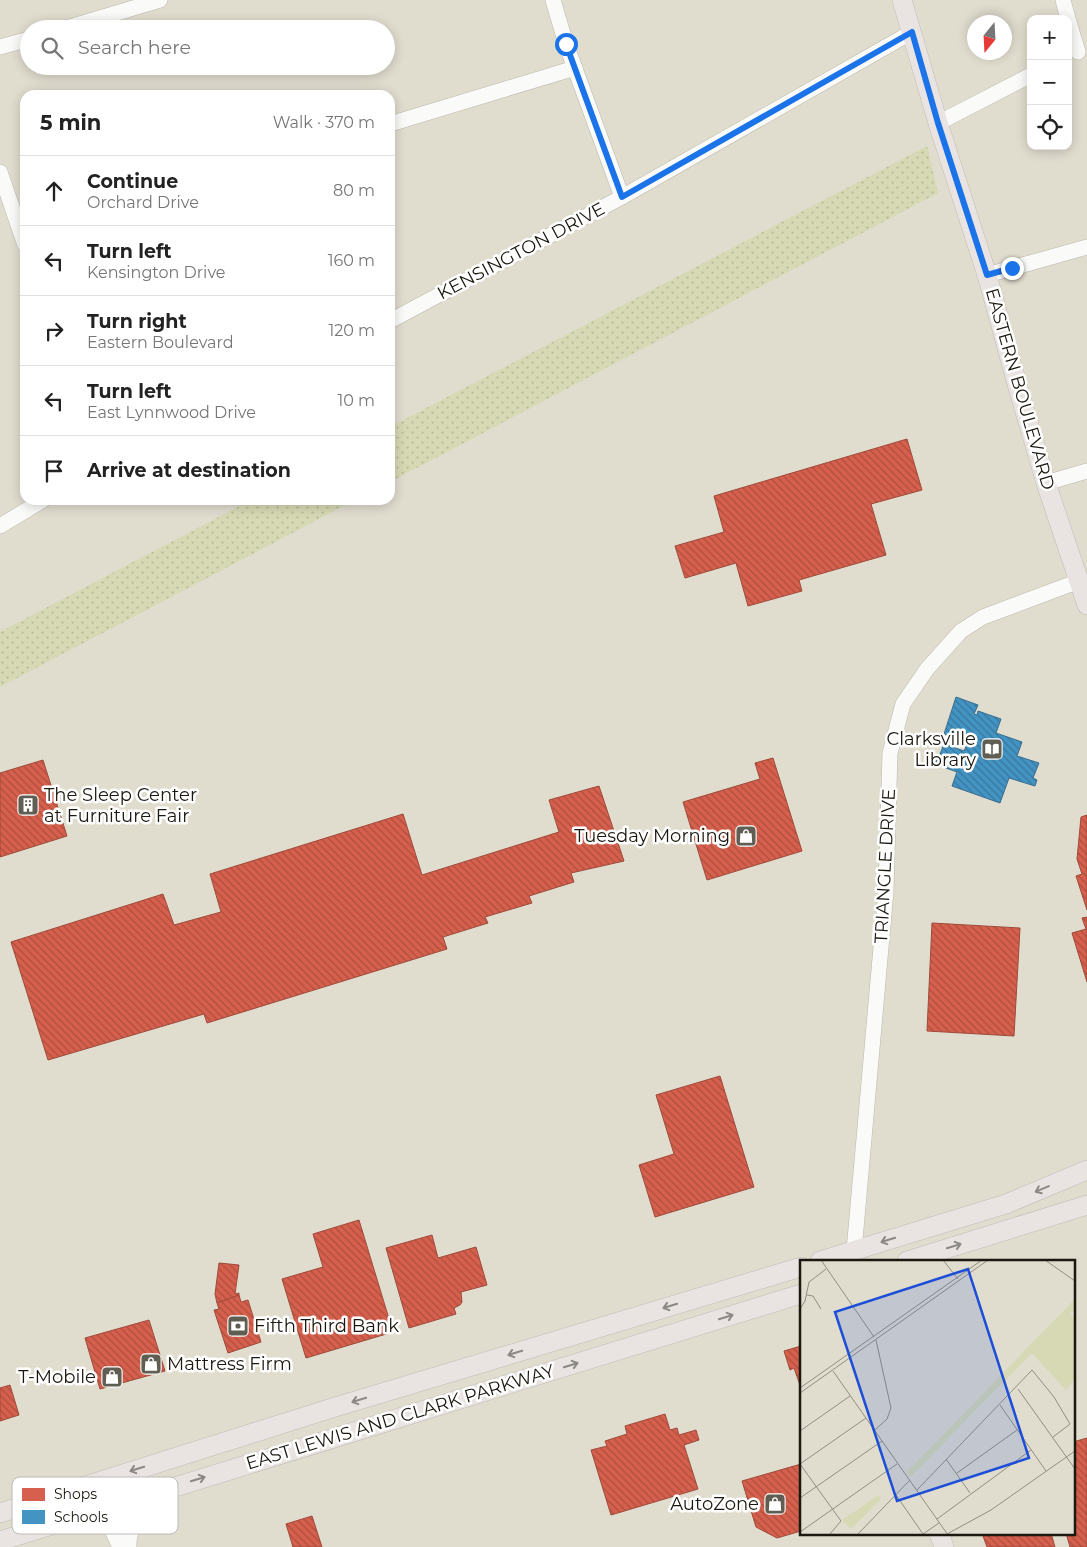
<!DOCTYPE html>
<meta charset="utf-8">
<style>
body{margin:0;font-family:Montserrat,sans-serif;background:#f2f2f2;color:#222}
.controls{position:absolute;right:15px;top:15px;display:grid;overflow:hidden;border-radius:10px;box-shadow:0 2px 12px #0003}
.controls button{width:45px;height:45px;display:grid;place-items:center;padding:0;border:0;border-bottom:1px solid #e0e0e0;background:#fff;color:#222;font:25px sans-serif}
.compass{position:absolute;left:967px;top:15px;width:45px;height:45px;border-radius:50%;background:#fff;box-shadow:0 2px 12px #0003;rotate:198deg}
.stop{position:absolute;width:15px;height:15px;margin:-11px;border:4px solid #1a73e8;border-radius:50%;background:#fff}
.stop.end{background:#1a73e8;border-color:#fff;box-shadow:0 1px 5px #0008}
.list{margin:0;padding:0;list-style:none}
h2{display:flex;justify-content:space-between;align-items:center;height:65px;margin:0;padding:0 20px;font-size:21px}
h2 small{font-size:16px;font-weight:400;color:#767676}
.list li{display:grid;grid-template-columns:32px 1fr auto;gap:15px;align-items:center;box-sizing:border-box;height:70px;padding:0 20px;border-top:1px solid #e0e0e0}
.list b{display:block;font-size:19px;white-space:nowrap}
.list p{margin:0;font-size:16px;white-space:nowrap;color:#767676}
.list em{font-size:16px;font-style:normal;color:#767676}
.icon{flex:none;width:28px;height:28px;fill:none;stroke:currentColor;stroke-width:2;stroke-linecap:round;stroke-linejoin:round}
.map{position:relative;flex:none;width:1087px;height:1547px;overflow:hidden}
.search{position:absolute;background:#fff;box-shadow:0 2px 12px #0003;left:20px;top:20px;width:375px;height:55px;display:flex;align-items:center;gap:12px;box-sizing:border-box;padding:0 18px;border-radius:28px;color:#767676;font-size:19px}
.panel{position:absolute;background:#fff;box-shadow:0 2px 12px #0003;left:20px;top:90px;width:375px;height:415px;border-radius:15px}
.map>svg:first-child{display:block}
.grass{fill:url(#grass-dots)}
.shops{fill:url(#shops-back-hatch);stroke:#9e4a3a}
.schools{fill:url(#schools-back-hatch);stroke:#376e8d}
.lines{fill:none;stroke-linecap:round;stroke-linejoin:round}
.minor-casing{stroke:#bbb8ad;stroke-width:16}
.major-casing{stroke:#bebbb5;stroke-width:20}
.minor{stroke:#fafaf8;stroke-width:15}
.major{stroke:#e9e4e2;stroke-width:19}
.oneway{stroke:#8c8883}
.route{stroke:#1a73e8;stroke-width:6}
.labels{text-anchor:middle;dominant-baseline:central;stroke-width:5;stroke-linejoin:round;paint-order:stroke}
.street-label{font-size:18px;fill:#1b180f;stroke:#fff}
.poi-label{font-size:18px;fill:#1b180f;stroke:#fff;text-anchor:end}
.inset-road{fill:none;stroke:#918e82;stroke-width:1}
.view{fill:#1d4ed8;fill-opacity:0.15;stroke:#1d4ed8;stroke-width:2.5}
.inset-edge{fill:none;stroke:#1b180f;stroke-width:2.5}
.key{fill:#fff;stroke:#bbbab7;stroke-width:1}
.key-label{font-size:14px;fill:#1b180f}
</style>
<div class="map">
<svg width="1087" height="1547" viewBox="0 0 1087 1547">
<defs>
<pattern id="grass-dots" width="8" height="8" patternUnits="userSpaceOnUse" patternTransform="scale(1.25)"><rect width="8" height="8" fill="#d7d9b4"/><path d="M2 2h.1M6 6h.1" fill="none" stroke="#b8ba9a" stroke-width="1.8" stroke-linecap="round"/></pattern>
<pattern id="shops-back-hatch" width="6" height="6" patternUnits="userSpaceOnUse" patternTransform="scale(1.25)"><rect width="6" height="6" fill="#d6604d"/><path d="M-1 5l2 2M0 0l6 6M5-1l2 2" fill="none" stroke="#ad4e3e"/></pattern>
<pattern id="schools-back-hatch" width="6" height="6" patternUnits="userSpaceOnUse" patternTransform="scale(1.25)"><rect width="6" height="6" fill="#4393c3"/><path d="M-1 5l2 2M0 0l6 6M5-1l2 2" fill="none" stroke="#37779d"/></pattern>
</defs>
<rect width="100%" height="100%" fill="#e0dcce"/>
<!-- grass -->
<g class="grass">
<polygon points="927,146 938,193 390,482 390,427"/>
<polygon points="251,500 355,500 0,687 0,632"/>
</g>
<!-- shops -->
<g class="shops">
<polygon points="907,439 922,490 871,504 886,555 799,580 802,591 748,606 736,563 685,578 675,546 724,532 714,496"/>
<polygon points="773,758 802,851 707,880 683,802 760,779 755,763"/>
<polygon points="43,760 67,836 0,857 0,773"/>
<polygon points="599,786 624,861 571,873 574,882 529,896 532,903 485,917 488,923 443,937 447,949 207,1023 204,1014 48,1060 11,942 163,894 174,925 221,912 210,874 403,814 422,875 559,832 549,800"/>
<polygon points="1087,815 1087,910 1076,876 1082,874 1077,859 1081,817"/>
<polygon points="1087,917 1087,982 1072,933 1086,929 1082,918"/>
<polygon points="932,923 1020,928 1014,1036 927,1031"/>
<polygon points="720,1076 754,1187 655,1217 639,1165 674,1154 656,1095"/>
<polygon points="359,1220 393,1332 306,1358 282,1279 323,1267 313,1234"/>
<polygon points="432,1235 438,1258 476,1247 487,1285 461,1292 462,1302 460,1305 454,1308 456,1314 409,1328 386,1248"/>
<polygon points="219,1263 239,1265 235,1294 239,1293 239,1295 217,1303 215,1294"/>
<polygon points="239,1295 241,1302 248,1300 261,1342 228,1353 214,1310 219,1309 217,1303"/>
<polygon points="149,1320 165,1371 100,1389 85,1338"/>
<polygon points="801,1346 801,1388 794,1368 790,1370 784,1351"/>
<polygon points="10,1385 19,1415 0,1421 0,1388"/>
<polygon points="665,1414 670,1430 677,1428 679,1435 696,1430 699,1440 684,1445 698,1489 611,1515 591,1450 607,1446 605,1441 627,1434 625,1426"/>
<polygon points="1087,1438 1087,1547 1070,1547 1066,1533 1073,1533 1073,1442"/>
<polygon points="801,1464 801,1531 777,1538 756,1527 742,1481"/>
<polygon points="312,1516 322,1547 293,1547 286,1524"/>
<polygon points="982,1533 1051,1533 1055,1547 987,1547"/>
</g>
<!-- schools -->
<polygon class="schools" points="956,697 978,705 974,714 977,715 978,711 1001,719 996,733 1022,742 1017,756 1039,763 1033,778 1037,780 1035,786 1009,778 1000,803 952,786 957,772 935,764 937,759 938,759 944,744 964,751 966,747 962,746 964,741 944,734"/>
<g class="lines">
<!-- minor casing -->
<g class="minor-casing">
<g id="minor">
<polyline points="553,0 566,44 622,197"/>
<polyline points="1063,0 1068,19"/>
<polyline points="1068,19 1078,52"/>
<polyline points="63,29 160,0"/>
<polyline points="0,47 29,39"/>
<polyline points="938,123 1031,75"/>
<polyline points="390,124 575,68"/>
<polyline points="0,172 25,245"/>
<polyline points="987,275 1087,247"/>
<polyline points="390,321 622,197 912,32"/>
<polyline points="1046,483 1087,471"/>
<polyline points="0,526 43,500"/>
<polyline points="854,1251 886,891 890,753 903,704 927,669 961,631 983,617 1079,581"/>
<polyline points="90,1484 120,1547"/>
<path d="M129,1547C128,1524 144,1506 162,1493"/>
</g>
</g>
<!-- major casing -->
<g class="major-casing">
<g id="major">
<polyline points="902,0 938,123 987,275 1017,384 1046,483 1087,605"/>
<polyline points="820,1261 1006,1204 1087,1170"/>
<polyline points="907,1261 1087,1205"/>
<polyline points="0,1513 332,1408 801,1267"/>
<polyline points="939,1533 944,1547"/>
<polyline points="0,1541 801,1294"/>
</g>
</g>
<!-- minor -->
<use href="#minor" class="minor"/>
<!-- major -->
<use href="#major" class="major"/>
</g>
<!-- one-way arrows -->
<defs><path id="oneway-shaft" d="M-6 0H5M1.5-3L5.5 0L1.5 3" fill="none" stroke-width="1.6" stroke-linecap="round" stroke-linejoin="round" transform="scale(1.25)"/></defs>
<g class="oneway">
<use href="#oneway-shaft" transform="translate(1042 1189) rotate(157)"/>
<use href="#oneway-shaft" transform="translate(888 1240) rotate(163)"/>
<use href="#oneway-shaft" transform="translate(954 1246) rotate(-17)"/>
<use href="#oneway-shaft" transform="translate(670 1306) rotate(163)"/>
<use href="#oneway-shaft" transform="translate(726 1317) rotate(-17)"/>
<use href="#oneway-shaft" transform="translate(515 1353) rotate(163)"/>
<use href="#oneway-shaft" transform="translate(571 1365) rotate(-17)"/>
<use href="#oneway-shaft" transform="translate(359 1400) rotate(163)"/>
<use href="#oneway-shaft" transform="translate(137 1469) rotate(163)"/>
<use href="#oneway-shaft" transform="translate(198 1479) rotate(-17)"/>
</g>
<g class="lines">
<!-- route -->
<polyline class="route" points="566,44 622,197 912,32 938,123 987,275 1012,268"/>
</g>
<!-- icons -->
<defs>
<g id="library-square" transform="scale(1.125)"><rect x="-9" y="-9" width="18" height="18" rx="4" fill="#605d52" stroke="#fff"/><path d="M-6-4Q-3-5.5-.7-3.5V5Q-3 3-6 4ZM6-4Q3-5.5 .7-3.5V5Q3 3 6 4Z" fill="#fff"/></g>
<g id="building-square" transform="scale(1.125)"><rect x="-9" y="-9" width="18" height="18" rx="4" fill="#605d52" stroke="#fff"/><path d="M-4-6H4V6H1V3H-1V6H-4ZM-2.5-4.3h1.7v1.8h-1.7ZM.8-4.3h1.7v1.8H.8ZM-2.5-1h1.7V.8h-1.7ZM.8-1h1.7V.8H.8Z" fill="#fff"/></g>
<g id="shop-square" transform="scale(1.125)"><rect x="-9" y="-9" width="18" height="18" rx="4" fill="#605d52" stroke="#fff"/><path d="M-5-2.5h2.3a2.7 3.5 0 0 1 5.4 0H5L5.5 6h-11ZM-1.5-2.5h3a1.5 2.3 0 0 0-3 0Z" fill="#fff"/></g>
<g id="bank-square" transform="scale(1.125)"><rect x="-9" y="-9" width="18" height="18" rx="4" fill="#605d52" stroke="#fff"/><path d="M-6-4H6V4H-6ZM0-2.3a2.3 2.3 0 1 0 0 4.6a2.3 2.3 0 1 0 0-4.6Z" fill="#fff"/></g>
</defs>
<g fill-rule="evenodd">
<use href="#library-square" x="992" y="749"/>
<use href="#building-square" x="28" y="805"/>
<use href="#shop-square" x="746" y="836"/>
<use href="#bank-square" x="238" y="1326"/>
<use href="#shop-square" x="151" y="1364"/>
<use href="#shop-square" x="112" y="1377"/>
<use href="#shop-square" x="775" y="1504"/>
</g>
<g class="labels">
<!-- street labels -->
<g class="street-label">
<text transform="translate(521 251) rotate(-28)">KENSINGTON DRIVE</text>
<text transform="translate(1020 389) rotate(74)">EASTERN BOULEVARD</text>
<text transform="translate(885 866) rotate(-87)">TRIANGLE DRIVE</text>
<text transform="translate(400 1417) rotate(-17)">EAST LEWIS AND CLARK PARKWAY</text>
</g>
<!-- poi labels -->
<g class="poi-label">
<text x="976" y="739">Clarksville<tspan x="976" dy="21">Library</tspan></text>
<text x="44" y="795" text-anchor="start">The Sleep Center<tspan x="44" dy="21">at Furniture Fair</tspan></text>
<text x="730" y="836">Tuesday Morning</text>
<text x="254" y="1326" text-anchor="start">Fifth Third Bank</text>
<text x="167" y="1364" text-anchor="start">Mattress Firm</text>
<text x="96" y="1377">T-Mobile</text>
<text x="759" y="1504">AutoZone</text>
</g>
</g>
<!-- overview -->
<g transform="translate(800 1260)">
<rect width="275" height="275" fill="#e0dcce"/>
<path d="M275,39V49L270,54L275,58V86L265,76L239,101L232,93L110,217L107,212Z" fill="#d7d9b4"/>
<path d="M265,76L275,86V119L266,130L239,101ZM79,235L81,239L51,269L42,260Z" fill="#d7d9b4"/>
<path class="inset-road" d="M21,0L74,77M143,0L158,19M245,0L275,21M7,35L13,36L21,49M0,49L5,41L9,22L26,9M33,111L148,275M0,128L182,0M218,129L275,209M0,133L188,0M200,145L246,211M75,170L87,159L91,148L76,80M0,171L50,136M146,199L170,233M0,204L41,261L29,275M0,204L66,158M157,213L217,170M117,230L232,110L254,137L270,164L253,177M96,235L123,274M0,238L82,181M137,259L231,190M0,272L97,204M123,274L139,263M147,274L191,250L275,191M57,275L110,220"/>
<path class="view" d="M168,9L229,198L97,241L35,52Z"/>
<rect width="275" height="275" class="inset-edge"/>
</g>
<!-- legend -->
<rect x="12" y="1477" width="166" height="57" rx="8" class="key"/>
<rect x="22" y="1488" width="23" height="13" fill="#d6604d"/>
<rect x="22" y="1510" width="23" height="14" fill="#4393c3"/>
<g class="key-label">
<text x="54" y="1499">Shops</text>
<text x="54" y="1522">Schools</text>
</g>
</svg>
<div class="controls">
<button>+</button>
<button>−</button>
<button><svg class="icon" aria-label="locate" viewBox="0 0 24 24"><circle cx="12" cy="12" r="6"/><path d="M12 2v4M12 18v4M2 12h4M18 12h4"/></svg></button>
</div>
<svg class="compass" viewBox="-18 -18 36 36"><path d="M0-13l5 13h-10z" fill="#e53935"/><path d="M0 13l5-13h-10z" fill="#767676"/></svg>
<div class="stop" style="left:566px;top:44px"></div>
<div class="stop end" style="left:1012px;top:268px"></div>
<div class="search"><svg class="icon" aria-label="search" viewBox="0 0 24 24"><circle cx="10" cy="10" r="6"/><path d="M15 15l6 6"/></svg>Search here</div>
<section class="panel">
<h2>5 min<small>Walk · 370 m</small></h2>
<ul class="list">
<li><svg class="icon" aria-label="ahead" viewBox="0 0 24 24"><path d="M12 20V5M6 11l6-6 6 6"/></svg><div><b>Continue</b><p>Orchard Drive</p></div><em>80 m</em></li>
<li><svg class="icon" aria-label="left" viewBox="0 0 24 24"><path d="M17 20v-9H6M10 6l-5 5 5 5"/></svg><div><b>Turn left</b><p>Kensington Drive</p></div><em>160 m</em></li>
<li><svg class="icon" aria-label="right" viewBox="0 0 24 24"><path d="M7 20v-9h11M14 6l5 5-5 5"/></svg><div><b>Turn right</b><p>Eastern Boulevard</p></div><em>120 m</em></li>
<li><svg class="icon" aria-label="left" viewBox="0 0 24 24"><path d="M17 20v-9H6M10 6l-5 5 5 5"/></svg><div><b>Turn left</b><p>East Lynnwood Drive</p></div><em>10 m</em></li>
<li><svg class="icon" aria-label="arrive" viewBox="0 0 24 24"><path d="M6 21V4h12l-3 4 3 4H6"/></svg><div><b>Arrive at destination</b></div></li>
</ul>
</section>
</div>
